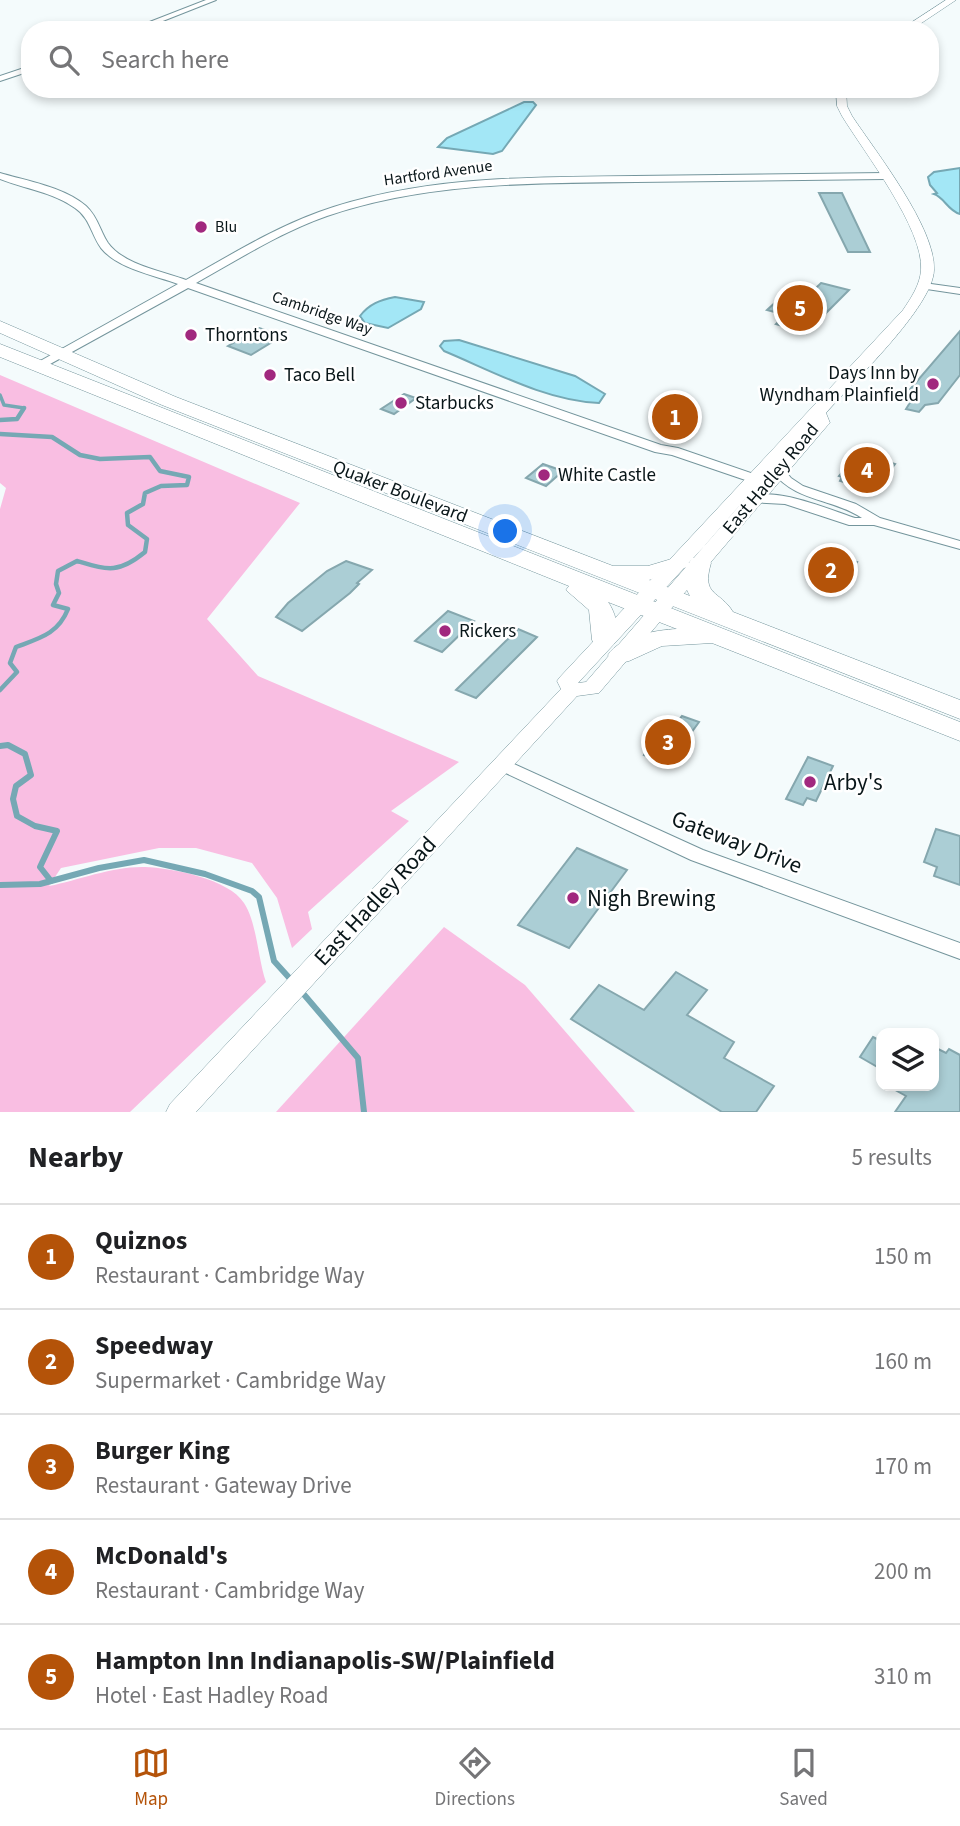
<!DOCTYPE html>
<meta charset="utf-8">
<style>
body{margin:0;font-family:"Source Sans 3",sans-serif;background:#f6f6f6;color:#202124}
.controls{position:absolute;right:21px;bottom:21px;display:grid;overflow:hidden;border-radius:14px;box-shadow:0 4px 10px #0003}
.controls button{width:63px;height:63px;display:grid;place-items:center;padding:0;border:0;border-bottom:2px solid #e0e0e0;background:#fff;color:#202124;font:35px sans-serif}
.you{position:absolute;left:506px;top:532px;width:24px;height:24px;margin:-18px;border:5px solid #fff;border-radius:50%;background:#1a73e8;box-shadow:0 0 0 10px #1a73e833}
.badge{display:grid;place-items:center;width:46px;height:46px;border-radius:50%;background:#b45309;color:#fff;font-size:23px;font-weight:700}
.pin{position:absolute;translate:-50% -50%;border:4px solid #fff;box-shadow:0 2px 7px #0006}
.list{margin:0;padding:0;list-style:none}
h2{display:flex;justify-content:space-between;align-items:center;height:91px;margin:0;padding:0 28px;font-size:30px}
h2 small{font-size:23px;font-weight:400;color:#757577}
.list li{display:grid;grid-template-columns:46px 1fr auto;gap:21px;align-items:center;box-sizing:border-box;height:105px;padding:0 28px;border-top:2px solid #e0e0e0}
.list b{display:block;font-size:26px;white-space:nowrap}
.list p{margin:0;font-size:23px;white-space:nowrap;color:#757577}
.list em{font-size:23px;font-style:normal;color:#757577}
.icon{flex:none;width:38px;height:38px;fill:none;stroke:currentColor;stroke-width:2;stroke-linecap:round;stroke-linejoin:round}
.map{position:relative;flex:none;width:960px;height:1112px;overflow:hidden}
.search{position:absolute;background:#fff;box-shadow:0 4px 10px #0003;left:21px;right:21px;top:21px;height:77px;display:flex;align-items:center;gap:18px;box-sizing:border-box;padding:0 24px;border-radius:28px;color:#757577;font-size:26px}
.sheet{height:616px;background:#fff}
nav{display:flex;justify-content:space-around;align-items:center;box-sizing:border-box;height:98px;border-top:2px solid #e0e0e0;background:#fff;font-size:19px;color:#757577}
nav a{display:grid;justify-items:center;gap:4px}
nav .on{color:#b45309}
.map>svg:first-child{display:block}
.green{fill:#f9bee2}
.water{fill:#a3e7f6;stroke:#75a8b4;stroke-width:2}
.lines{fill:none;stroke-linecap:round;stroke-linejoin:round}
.stream-far2{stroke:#75a8b4;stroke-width:3.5}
.stream-far1{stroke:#75a8b4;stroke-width:4.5}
.stream{stroke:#75a8b4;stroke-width:6}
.building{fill:#abced5;stroke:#85a7ae;stroke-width:2}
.minor-casing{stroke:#74959c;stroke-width:2}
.tertiary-casing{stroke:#74959c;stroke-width:1}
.primary-casing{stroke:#74959c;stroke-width:1}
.minor{fill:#fff;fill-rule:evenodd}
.tertiary{fill:#fff;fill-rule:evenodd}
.primary{fill:#fff;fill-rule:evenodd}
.poi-dot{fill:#a1287e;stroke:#fff;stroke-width:2.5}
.labels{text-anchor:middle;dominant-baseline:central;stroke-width:5;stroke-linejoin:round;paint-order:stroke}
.far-street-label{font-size:16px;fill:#091619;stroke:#fff}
.far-poi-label{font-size:16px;fill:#091619;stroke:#fff;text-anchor:start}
.poi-label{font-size:19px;fill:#091619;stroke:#fff;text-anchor:start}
.street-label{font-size:19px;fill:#091619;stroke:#fff}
.near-poi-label{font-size:23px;fill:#091619;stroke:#fff;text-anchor:start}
.near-street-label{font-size:23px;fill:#091619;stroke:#fff}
</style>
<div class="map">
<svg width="960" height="1112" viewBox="0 0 960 1112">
<rect width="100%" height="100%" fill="#f4fbfc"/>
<!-- green -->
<g class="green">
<path d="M0,375L300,503L207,619L258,676L459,762L391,811L409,821L308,912L312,929L292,948L277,898L252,863L196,848H159L61,868L49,886C79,880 113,866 145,867C172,868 229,879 244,903C257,923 258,959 266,982L130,1112H0V509L6,488L0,483Z"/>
<polygon points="444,927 525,985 635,1112 276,1112"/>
</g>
<!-- water -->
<g class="water">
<polygon points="601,89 765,89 769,94 760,95"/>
<polygon points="524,102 533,102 536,105 502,151 493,154 438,147 447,138"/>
<path d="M960,168V214C948,211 944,197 934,194L937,193L930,185L928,177L934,172Z"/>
<path d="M395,297L424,302L421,309L388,328L365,323L360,316C369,304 380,300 395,297Z"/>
<path d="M459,340L575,376L605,394L599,403C546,401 492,371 444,351L440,346L444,341Z"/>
</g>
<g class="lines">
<!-- stream-far2 -->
<polyline class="stream-far2" points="0,395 4,405 24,408 23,410"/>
<!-- stream-far1 -->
<g class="stream-far1">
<polyline points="0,420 17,419 24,408"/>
<path d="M0,434L52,437L80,455L100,459L150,457L160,471L189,477L187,485L161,486L145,493L143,504L127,513L128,525L147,539L145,552C118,574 108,570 77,561L58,571L56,584L59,593L53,605L68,609C58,634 40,638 16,647L10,663L17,672L0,690"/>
</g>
<!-- stream -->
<g class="stream">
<polyline points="0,746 8,745 25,754 31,775 16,786 13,799 17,816 35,826 57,831 40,867 51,881"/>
<polyline points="0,885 40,884 99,868 144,860 205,874 252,891 259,897 274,961 293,982"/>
<polyline points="301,991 358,1058 364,1112"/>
</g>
</g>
<!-- building -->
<g class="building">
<polygon points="819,193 842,193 870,252 848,252"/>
<polygon points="821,283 849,290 806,333 776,324 786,315 767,310 778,300 797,306"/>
<polygon points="259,328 282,336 251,355 228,346"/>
<polygon points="960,331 960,375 938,403 925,405 919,412 906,409 911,401 905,400 909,395 906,394"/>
<polygon points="404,394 416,398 394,414 381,409"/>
<polygon points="859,453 895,464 874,491 840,481 842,477 839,476"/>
<polygon points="543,464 563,471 546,486 526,478"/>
<polygon points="828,552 857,562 837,589 807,579"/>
<polygon points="346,561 372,570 357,583 359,584 350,593 302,631 276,617 288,603 327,571"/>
<polygon points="448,611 474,621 442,652 415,641"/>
<polygon points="518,629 537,637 476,698 456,690"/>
<polygon points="682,716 699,722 668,765 644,755 658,734 665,737"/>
<polygon points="808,757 833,766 816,801 807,798 803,805 786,799"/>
<polygon points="936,829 960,836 960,885 934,876 937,867 924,862"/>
<polygon points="577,848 627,870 569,948 518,925"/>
<polygon points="676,972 707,990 687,1015 734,1042 724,1058 774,1086 756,1112 722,1112 571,1019 599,985 644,1010"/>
<polygon points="873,1037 881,1041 881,1069 860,1057"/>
<polygon points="934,1047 946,1053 949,1049 960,1055 960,1112 895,1112 906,1096 888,1086 934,1086"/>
</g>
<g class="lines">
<!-- minor casing -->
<g class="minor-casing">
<g id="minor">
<polygon points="206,0 216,0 140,30 129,30"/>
<polygon points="30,66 30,71 0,81 0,76"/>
<path d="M0,173C27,181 64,187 86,206C98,217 100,231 108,243C124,265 162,271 186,280C229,256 272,229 319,212C420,176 529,177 635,176C718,175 802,174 885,173L890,176L885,179C802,180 719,181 636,182C532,183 427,182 327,216C281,232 239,259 196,283L661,445L678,448L768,479L770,482L763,486L672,455L655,452L188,288L41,369H33V365L178,284C154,275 118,269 101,248C91,234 90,218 75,208C53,192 25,189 0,179Z"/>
<polygon points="924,283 960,288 960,294 920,288 920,284"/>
<path d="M778,467L783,468L791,478L803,486L856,504L880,518L960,541V549L874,525H849L785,504L751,502L749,499C768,483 833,511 855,518H862C832,498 795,502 772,471Z"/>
<polygon points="503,759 703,850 960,943 960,959 691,860 497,769 495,765 497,761"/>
</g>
</g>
<!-- tertiary casing -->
<g class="tertiary-casing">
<g id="tertiary">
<polygon points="946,0 956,0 911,30 900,30"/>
<path d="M836,89H846L847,106L852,116C876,152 936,228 934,270C933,307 852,383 826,413L830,423L827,426L599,693L577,696L196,1112H166L170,1104L561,689L557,681L560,677L903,310C911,298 920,285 921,270C924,229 864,152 842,116L837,106ZM812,422L586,682L578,683L707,543Z"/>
</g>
</g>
<!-- primary casing -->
<g class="primary-casing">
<g id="primary">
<path d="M0,321L176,397L613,566H648L678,557L689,563L692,558H708L711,563C701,597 720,590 733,612L960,700V719L162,405L0,333ZM687,567L685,586L690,596L649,580Z"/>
<path d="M0,344L960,722V741L712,643L662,646L629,661L620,663L611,661L608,655C620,636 656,630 677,629L608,602C616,613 621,633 613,645L604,648L595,645L592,640L589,610L566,590L569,586L0,357Z"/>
</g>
</g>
<!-- minor -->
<use href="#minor" class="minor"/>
<!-- tertiary -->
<use href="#tertiary" class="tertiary"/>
<!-- primary -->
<use href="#primary" class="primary"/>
</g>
<!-- markers -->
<g class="poi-dot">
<circle cx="201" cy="227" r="7"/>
<circle cx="191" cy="335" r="7"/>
<circle cx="270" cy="375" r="7"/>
<circle cx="933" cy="384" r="7"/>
<circle cx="401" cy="403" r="7"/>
<circle cx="544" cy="475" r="7"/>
<circle cx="445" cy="631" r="7"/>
<circle cx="810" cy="782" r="7"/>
<circle cx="573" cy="898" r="7"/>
</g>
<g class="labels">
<!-- far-street labels -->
<g class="far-street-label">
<text transform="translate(438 173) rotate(-8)">Hartford Avenue</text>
<text transform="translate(322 313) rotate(19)">Cambridge Way</text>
</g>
<!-- far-poi labels -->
<g class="far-poi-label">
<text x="215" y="227">Blu</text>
</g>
<!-- poi labels -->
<g class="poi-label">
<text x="205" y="335">Thorntons</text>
<text x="919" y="373" text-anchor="end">Days Inn by<tspan x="919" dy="22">Wyndham Plainfield</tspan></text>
<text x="284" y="375">Taco Bell</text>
<text x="415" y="403">Starbucks</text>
<text x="558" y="475">White Castle</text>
<text x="459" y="631">Rickers</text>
</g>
<!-- street labels -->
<g class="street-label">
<text transform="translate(771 479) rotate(-50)">East Hadley Road</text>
<text transform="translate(400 492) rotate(21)">Quaker Boulevard</text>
</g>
<!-- near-poi labels -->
<g class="near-poi-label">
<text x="824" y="782">Arby's</text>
<text x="587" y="898">Nigh Brewing</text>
</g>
<!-- near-street labels -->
<g class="near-street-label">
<text transform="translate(737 842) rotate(21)">Gateway Drive</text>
<text transform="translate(375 901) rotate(-47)">East Hadley Road</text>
</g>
</g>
</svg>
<div class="controls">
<button><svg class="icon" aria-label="layers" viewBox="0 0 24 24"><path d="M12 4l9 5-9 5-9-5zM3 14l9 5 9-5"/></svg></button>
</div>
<div class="you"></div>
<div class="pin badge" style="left:675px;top:417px">1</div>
<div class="pin badge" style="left:831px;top:570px">2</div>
<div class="pin badge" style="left:668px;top:742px">3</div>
<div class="pin badge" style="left:867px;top:470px">4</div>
<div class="pin badge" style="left:800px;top:308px">5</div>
<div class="search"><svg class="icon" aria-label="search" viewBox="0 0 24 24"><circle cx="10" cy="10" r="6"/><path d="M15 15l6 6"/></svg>Search here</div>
</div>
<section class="sheet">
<h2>Nearby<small>5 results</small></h2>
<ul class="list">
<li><span class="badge">1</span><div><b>Quiznos</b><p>Restaurant · Cambridge Way</p></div><em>150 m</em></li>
<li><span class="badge">2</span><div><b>Speedway</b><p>Supermarket · Cambridge Way</p></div><em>160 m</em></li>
<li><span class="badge">3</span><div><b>Burger King</b><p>Restaurant · Gateway Drive</p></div><em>170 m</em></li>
<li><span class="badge">4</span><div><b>McDonald's</b><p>Restaurant · Cambridge Way</p></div><em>200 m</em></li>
<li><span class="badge">5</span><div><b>Hampton Inn Indianapolis-SW/Plainfield</b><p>Hotel · East Hadley Road</p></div><em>310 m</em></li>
</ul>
</section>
<nav>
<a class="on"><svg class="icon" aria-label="map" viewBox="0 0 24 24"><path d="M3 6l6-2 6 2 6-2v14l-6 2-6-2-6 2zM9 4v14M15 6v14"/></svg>Map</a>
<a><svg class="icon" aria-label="directions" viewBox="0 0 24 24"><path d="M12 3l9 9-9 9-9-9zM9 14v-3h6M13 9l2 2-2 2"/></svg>Directions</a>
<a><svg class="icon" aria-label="saved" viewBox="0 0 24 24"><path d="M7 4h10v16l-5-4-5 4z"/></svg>Saved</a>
</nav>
